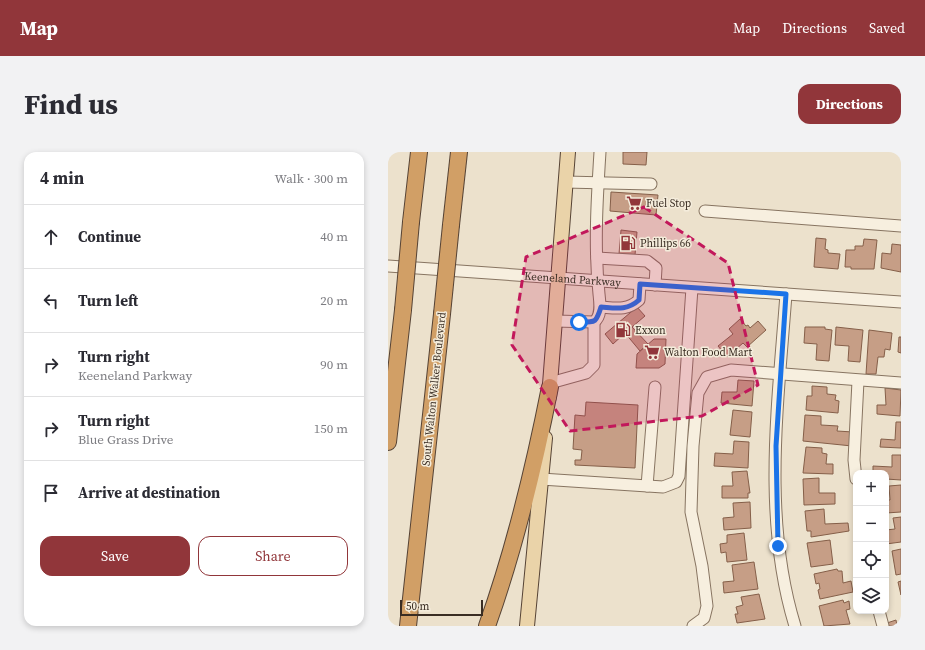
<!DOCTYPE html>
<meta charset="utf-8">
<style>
body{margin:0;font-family:"Source Serif 4",serif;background:#f2f2f3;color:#2b2b33}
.controls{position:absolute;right:12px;bottom:12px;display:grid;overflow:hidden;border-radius:8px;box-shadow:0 2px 6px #0003}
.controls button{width:36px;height:36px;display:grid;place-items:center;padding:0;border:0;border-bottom:1px solid #e1e1e2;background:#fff;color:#2b2b33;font:20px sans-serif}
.scale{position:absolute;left:12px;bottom:10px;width:83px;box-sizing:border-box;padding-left:4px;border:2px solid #3a2d23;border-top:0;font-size:11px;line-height:14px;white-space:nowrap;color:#3a2d23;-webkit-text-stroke:3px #f4ecdb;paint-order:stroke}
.stop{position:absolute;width:12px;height:12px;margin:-9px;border:3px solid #1a73e8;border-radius:50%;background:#fff}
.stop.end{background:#1a73e8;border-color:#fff;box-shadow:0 1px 4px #0008}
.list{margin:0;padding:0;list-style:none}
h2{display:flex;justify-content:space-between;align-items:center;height:52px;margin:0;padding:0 16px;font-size:17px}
h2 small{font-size:13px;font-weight:400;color:#7c7c81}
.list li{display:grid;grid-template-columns:26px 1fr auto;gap:12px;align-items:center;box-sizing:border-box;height:64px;padding:0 16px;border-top:1px solid #e1e1e2}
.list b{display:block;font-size:15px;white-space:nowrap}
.list p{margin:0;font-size:13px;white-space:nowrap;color:#7c7c81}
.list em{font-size:13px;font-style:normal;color:#7c7c81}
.actions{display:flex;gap:8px;padding:12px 16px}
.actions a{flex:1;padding:9px 0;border:1px solid #91363a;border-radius:12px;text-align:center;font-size:14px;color:#91363a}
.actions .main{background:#91363a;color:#fff}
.icon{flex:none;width:22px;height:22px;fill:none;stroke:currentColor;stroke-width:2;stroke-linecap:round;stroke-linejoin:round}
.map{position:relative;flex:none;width:513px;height:474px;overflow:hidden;border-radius:12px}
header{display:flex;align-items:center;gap:24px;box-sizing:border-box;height:56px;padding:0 20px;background:#91363a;color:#fff}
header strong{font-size:19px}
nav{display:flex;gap:22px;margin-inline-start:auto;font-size:14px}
.intro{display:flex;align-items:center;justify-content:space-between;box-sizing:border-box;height:96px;padding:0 24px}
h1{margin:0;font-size:28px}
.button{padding:10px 18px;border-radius:12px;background:#91363a;color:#fff;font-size:14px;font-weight:700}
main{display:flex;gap:24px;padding:0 24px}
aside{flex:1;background:#fff;border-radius:12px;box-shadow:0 2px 6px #0003}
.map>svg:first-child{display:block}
.building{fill:#c69e86;stroke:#855f49}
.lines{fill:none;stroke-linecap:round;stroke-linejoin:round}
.minor-casing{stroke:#877461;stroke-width:13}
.major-casing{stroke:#564335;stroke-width:16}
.highway-casing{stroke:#564335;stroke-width:18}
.minor{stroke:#f7efdf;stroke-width:11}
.major{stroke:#ead3a9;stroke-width:14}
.highway{stroke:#d19f66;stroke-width:16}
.highway-bridge-casing{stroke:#564335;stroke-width:18;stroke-linecap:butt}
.highway-bridge{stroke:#d19f66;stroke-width:16}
.route{stroke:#1a73e8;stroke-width:5}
.marked{fill:#c2185b;fill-opacity:0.2;stroke:#c2185b;stroke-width:3;stroke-dasharray:8 5;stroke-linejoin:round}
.labels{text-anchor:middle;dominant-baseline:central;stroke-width:3;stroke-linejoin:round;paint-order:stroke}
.poi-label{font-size:11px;fill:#3a2d23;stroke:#f4ecdb;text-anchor:start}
.street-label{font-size:11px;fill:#3a2d23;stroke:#f4ecdb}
</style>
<header>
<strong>Map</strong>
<nav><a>Map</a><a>Directions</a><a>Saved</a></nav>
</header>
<div class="intro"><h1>Find us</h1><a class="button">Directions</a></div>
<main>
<aside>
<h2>4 min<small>Walk · 300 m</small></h2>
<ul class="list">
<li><svg class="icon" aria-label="ahead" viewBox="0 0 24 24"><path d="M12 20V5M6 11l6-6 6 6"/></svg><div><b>Continue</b></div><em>40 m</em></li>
<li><svg class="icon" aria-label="left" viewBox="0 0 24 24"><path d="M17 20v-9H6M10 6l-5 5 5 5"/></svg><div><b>Turn left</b></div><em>20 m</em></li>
<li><svg class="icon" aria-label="right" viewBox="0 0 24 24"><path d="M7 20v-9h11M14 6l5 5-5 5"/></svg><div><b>Turn right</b><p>Keeneland Parkway</p></div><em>90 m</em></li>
<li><svg class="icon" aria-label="right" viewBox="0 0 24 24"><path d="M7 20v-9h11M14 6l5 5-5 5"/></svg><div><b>Turn right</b><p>Blue Grass Drive</p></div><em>150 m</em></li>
<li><svg class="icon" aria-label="arrive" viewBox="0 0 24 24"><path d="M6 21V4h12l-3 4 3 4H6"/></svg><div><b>Arrive at destination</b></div></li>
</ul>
<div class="actions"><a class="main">Save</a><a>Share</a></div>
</aside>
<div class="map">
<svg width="513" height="474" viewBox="0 0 513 474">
<rect width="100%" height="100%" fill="#ece1cc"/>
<!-- building -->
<g class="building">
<polygon points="235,0 259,0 258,13 235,12"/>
<polygon points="223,40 270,43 268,63 222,59"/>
<polygon points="233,78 249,80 247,103 231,102"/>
<polygon points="428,86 438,87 437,97 440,98 440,101 452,102 450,117 426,115"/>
<polygon points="476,87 489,88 486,117 463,117 463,115 457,115 458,98 467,98 467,94 475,94"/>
<polygon points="504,92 513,93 513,120 493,116 494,101 503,102"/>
<polygon points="249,155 257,164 244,175 260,192 252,199 237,181 225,192 217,182"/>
<polygon points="352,167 358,174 360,173 362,176 370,169 378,178 359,195 355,191 339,205 330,194 345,182 341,177"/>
<polygon points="417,175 437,175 437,177 444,178 441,209 428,208 429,192 416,191"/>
<polygon points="448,175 475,178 472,210 460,209 461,194 447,193"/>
<polygon points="481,178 504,181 502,198 497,197 496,205 490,205 488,222 478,222"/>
<polygon points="511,185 513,185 513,201 510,200"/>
<polygon points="266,187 278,187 277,212 271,216 248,216 249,202"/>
<polygon points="350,228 366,229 364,254 333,251 334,240 349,240"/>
<polygon points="424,234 439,235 439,242 448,243 447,248 451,249 450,261 418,258 419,244 424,244"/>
<polygon points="497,236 513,238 512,264 489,262 489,253 498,253"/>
<polygon points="198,250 250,253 247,316 187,313 187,308 193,308 194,298 185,297 187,263 197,264"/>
<polygon points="345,258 364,260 362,285 342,283"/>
<polygon points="417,263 433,264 433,273 450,274 449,279 465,280 464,294 415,289"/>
<polygon points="508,270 513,270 513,296 492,295 493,287 507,288"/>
<polygon points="346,289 361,290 360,316 326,314 327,301 345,302"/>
<polygon points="418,295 434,296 434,301 439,302 438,312 445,312 445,322 415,321"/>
<polygon points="504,303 513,303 513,328 498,327 498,321 485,321 485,314 504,315"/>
<polygon points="359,319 362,341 360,341 360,346 334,346 334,334 345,334 344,320"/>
<polygon points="431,326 431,341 447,341 447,352 416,353 415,327"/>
<polygon points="513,333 513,360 498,361 498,348 502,348 501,334"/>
<polygon points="362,350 363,376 336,378 335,366 346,365 345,351"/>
<polygon points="436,357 437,372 460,371 461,379 423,385 423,379 419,379 417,359"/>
<polygon points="513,365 513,390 498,392 498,378 507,377 505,366"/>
<polygon points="356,381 359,408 339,410 338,400 333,401 332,392 339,391 339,383"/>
<polygon points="442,388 445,412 423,415 419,391"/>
<polygon points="513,397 513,422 508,423 504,399"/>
<polygon points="366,410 370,437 336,441 335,430 346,429 344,413"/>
<polygon points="449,417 450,419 454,419 455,431 463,429 465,440 432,447 430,438 432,437 431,431 428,432 426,422"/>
<polygon points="513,429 513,443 510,430"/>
<polygon points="371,442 377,467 349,471 347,462 350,462 348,455 355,453 353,445"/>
<polygon points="455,448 456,451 461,449 462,457 458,458 462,472 436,474 431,454"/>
<polygon points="508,468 509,474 500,474 499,471"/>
</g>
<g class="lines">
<!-- minor casing -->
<g class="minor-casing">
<g id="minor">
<polyline points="177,30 263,32"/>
<polyline points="317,59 513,74"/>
<polyline points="209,106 259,109 268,116 267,133"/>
<path id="s1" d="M0,114L513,150"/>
<path d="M398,142C390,252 374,367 407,474"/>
<path d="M213,155C227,156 239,159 251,148L252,132"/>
<path d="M167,169L206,170C214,164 212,151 211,142C206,95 209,47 212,0"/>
<polyline points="162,231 198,221 206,213 206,170"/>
<polyline points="153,327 275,335 288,330 291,324 304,136"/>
<polyline points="468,327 466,308 470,229"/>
<polyline points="259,334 267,235"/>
<polyline points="491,459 495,474"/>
<polyline points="305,474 316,466 319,454 314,414 303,360 305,294 310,241 319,225 343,218 513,231"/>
</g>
</g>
<!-- major casing -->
<g class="major-casing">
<g id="major">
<polyline points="161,245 180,0"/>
<polyline points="139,474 157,286"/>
</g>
</g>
<!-- highway casing -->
<g class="highway-casing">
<g id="highway">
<polyline points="23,70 31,0"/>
<polyline points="63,73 71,0"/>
<polyline points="0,290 15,158"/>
<polyline points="20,474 54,162"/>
<path d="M99,474C127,396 146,316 162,235"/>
</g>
</g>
<!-- minor -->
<use href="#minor" class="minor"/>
<!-- major -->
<use href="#major" class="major"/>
<!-- highway -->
<use href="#highway" class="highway"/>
<!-- highway-bridge casing -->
<g class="highway-bridge-casing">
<g id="highway-bridge">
<polyline points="15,158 23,70"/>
<polyline points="54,162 63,73"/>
</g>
</g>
<!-- highway-bridge -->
<use href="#highway-bridge" class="highway-bridge"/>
</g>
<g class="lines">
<!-- route -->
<path class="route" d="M191,170C208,170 208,171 213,155C227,156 239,159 251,148L252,132L398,142L388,294L390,394"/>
</g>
<!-- marked area -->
<path class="marked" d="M256,55L340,111L370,233L314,264L182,279L124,193L138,105Z"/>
<!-- icons -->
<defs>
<g id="supermarket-bare" transform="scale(1.2)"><path d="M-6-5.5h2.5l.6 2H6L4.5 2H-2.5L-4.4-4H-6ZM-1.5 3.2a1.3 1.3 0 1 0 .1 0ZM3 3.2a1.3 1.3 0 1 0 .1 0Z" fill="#91363a" stroke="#f4ecdb" stroke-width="2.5" paint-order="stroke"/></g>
<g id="fuel-bare" transform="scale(1.2)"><path d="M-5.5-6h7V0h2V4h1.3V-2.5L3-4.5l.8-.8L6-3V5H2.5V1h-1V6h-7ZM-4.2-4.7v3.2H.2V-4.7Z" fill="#91363a" stroke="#f4ecdb" stroke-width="2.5" paint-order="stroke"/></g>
</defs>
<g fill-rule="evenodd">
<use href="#supermarket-bare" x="246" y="51"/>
<use href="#fuel-bare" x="240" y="91"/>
<use href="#fuel-bare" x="235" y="178"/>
<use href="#supermarket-bare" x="264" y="200"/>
</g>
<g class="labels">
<!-- poi labels -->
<g class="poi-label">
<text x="258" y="51">Fuel Stop</text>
<text x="252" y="91">Phillips 66</text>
<text x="247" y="178">Exxon</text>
<text x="276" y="200">Walton Food Mart</text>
</g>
<!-- street labels -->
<g class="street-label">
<text stroke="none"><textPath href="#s1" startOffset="185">Keeneland Parkway</textPath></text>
<text transform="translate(46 237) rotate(-84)">South Walton Walker Boulevard</text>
</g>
</g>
</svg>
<div class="controls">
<button>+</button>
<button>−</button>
<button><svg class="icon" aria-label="locate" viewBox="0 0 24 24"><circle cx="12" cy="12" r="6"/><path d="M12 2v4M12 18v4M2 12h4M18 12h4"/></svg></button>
<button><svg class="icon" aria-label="layers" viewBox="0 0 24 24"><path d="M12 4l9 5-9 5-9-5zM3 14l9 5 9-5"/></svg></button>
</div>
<div class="scale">50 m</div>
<div class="stop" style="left:191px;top:170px"></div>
<div class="stop end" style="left:390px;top:394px"></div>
</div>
</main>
